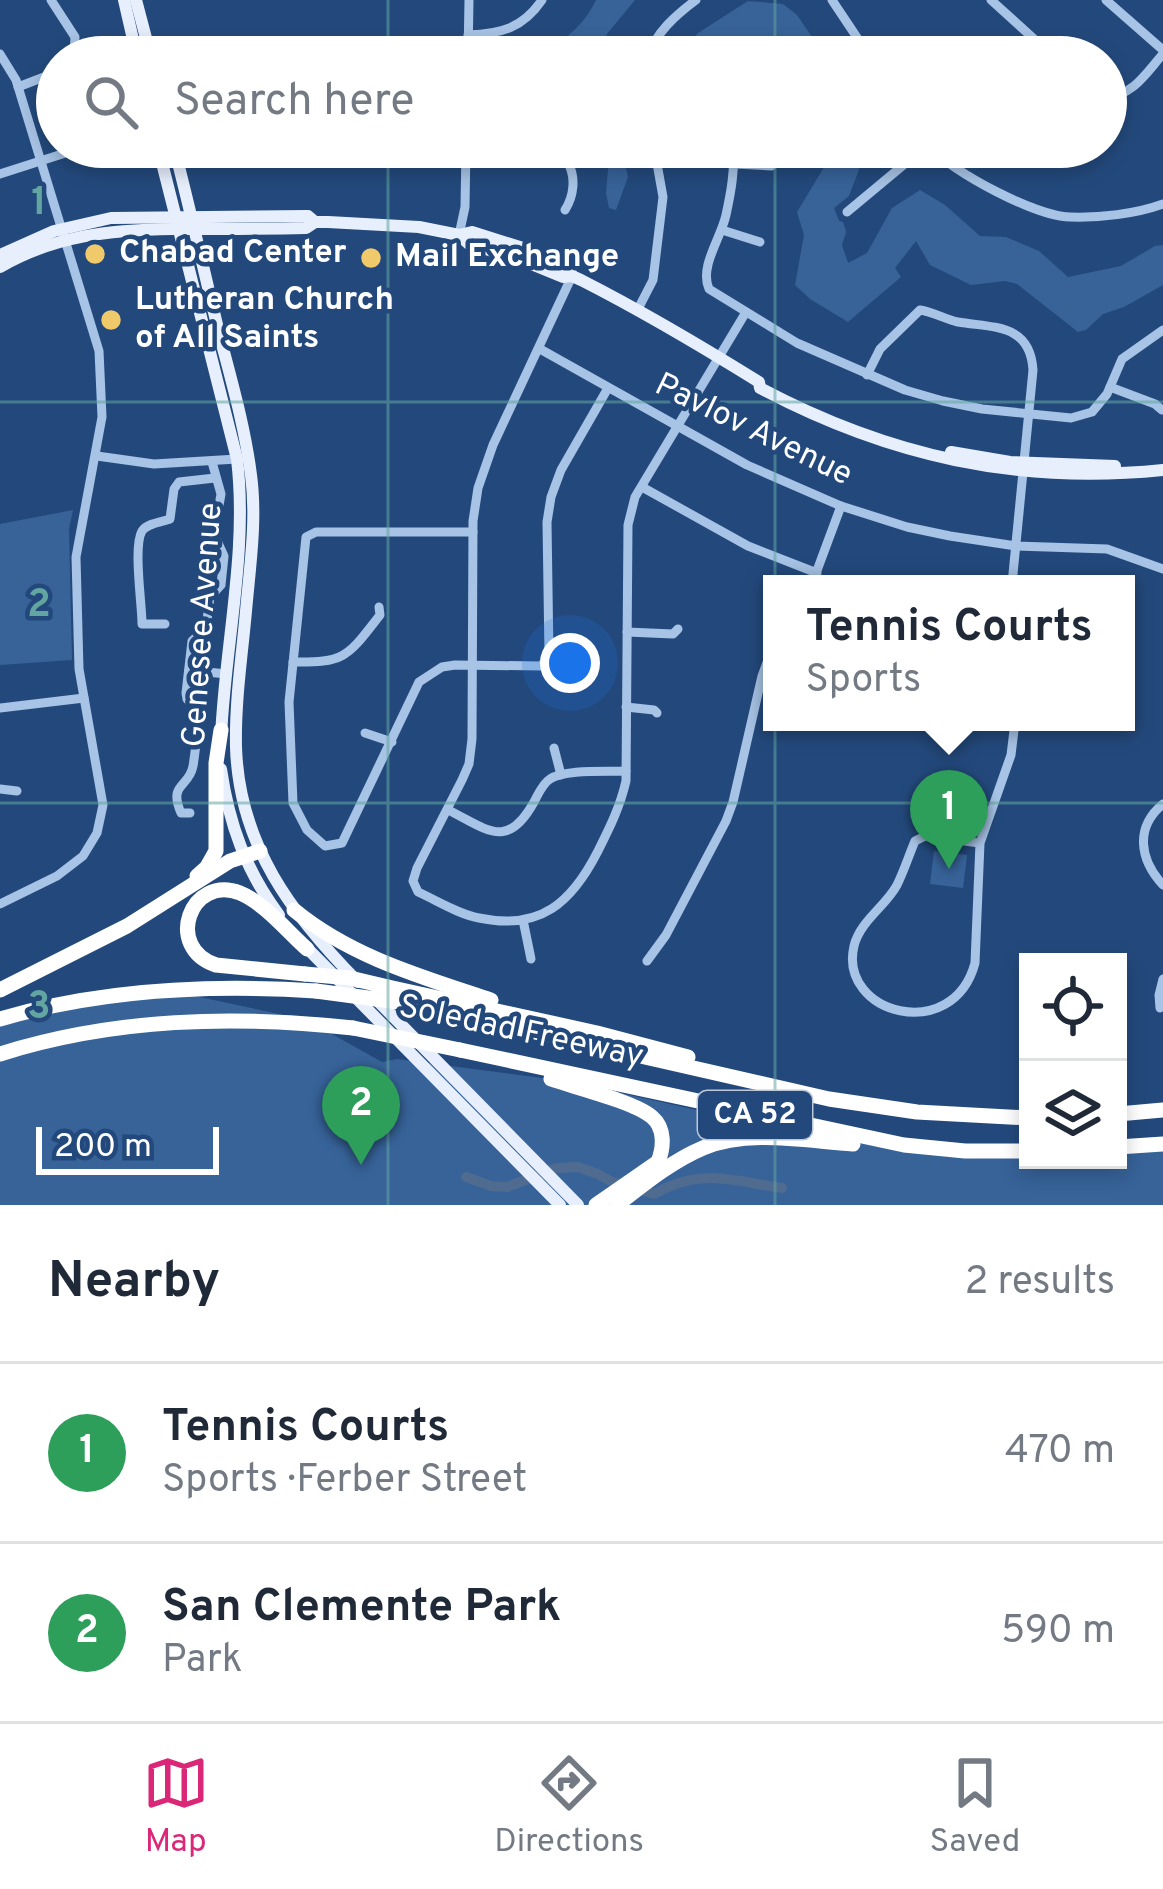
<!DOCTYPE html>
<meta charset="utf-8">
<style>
body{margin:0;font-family:Overpass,sans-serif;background:#f2f2f3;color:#1f2937}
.controls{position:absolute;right:36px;bottom:36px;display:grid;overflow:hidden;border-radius:0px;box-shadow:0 6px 18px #0003}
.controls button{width:108px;height:108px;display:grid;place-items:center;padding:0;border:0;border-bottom:3px solid #e0e1e3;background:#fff;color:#1f2937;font:60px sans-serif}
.scale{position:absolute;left:36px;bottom:30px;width:183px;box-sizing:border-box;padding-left:12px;border:6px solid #fff;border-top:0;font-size:33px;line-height:42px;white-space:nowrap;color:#fff;-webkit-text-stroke:9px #23497c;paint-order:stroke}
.you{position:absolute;left:570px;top:663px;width:42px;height:42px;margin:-30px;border:9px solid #fff;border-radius:50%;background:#1a73e8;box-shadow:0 0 0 18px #1a73e833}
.badge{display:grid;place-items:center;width:78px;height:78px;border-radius:50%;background:#db2777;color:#fff;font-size:39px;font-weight:700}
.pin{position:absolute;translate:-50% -99px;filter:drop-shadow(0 3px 6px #0008)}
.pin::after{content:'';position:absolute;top:63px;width:42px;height:36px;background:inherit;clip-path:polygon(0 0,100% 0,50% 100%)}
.popup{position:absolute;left:763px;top:575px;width:372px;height:156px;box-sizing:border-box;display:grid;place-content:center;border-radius:0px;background:#fff;filter:drop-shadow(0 3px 9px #0005);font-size:39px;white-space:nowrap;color:#747a83}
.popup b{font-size:45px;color:#1f2937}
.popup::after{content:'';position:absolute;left:50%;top:100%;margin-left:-24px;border:24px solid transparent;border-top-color:#fff}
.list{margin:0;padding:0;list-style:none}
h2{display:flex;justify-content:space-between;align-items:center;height:156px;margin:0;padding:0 48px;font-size:51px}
h2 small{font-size:39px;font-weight:400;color:#747a83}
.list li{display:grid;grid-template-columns:78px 1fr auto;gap:36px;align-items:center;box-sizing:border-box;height:180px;padding:0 48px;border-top:3px solid #e0e1e3}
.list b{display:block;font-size:45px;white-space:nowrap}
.list p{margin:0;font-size:39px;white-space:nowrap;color:#747a83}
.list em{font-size:39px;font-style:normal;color:#747a83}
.icon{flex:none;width:66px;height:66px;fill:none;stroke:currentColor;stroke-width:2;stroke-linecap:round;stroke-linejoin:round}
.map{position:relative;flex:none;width:1163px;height:1205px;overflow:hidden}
.search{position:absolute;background:#fff;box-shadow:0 6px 18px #0003;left:36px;right:36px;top:36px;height:132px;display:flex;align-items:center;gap:30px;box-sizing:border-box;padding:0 42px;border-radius:66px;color:#747a83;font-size:45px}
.sheet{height:516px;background:#fff}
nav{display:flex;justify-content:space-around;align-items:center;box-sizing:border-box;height:168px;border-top:3px solid #e0e1e3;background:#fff;font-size:33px;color:#747a83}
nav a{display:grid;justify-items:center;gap:6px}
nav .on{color:#db2777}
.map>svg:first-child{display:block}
.green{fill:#376399}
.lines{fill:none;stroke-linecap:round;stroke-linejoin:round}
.river{stroke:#4f6b90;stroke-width:10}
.minor{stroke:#a7c3e5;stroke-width:9}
.major{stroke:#e7effd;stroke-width:12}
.highway{stroke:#fff;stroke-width:15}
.highway-bridge{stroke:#fff;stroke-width:15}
.grid{fill:none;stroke:#63a6a1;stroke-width:3;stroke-opacity:0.55}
.poi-dot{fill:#f0ca6a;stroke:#23497c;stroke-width:4.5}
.labels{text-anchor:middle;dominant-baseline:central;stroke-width:9;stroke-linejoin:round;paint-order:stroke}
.shield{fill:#23497c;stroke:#bdc8d8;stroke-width:3}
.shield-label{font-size:30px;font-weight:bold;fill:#fff}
.poi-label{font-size:33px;font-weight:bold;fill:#fff;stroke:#23497c;text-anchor:start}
.street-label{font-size:33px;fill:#fff;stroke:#23497c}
.grid-label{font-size:39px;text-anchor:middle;font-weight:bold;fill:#63a6a1;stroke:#23497c;stroke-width:9;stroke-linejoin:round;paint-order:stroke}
</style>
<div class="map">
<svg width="1163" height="1205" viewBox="0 0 1163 1205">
<rect width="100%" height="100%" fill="#23497c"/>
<!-- green -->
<g class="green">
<path d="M596,0H635L607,34L601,57H536C562,41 583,28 596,0Z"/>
<polygon points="748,1 783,4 797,15 826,57 773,57 769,51 739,57 678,57 698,33"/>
<polygon points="601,147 621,147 628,177 616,210 609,208 606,193 609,157"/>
<polygon points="819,147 883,147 860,167 849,196 834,208 839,221 843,222 846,232 842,245 848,263 867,253 892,208 920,190 945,205 980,236 1006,237 1039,251 1068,277 1121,266 1155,246 1163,245 1163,285 1124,307 1103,314 1086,330 1078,332 1017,284 1005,281 971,285 930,265 916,241 895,268 901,277 848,322 810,299 795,285 804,235 797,212 829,159"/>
<polygon points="73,510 69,529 72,660 0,665 0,524"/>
<polygon points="934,851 967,855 963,888 930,884"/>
<polygon points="148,986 307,1020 382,1062 397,1059 572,1082 767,1126 820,1125 915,1141 957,1145 1028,1145 1028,1160 1118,1160 1118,1140 1163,1137 1163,1205 0,1205 0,1012"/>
</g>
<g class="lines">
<!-- river -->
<path class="river" d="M466,1177L491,1186L507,1187L557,1168L578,1167L598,1174L612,1182L654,1194C701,1167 732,1181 782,1188"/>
<!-- minor -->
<g class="minor">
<polyline points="51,0 75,37 74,57"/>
<polyline points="832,0 870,57"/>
<polyline points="991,0 1054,57"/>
<polyline points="1106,0 1163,50"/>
<path d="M468,35C501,34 523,28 542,0"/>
<polyline points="0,54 16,80 99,351 102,417 76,557 79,669 103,805 97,833 83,856 57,876 0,904"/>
<polyline points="468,57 469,0"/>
<path d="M648,57C655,33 676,15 696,0"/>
<polyline points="18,87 57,72"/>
<path d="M1106,97C1133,96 1146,73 1163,54"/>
<path d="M513,147L568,163C576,177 574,196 565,210"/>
<path d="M733,147C735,170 731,192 726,215C721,238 699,267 709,289L797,343L905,390L943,401L982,409L1071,418L1092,412L1107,394L1122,359L1163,330"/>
<path d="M930,147C952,172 1037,217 1070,217C1099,218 1136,214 1163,204"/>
<polyline points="735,164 772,166"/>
<polyline points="0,174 84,147"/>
<polyline points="847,212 925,147"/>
<polyline points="722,230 760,242"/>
<polyline points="459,235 465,207 466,147"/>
<path d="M572,276L493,445L478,488L473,521L472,739L469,764L462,780L417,868L413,881L418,892C438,901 458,914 479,918C541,931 572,902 598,851C610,827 620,807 626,781L628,525L635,497L746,312"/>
<polyline points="638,309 653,280 663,197 654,147"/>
<polyline points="540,349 747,465 841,506 907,527 950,536 1016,546 1107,549 1163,569"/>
<path d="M867,375L880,349L920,310C933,312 945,319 958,322C993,328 1030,323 1033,370L1012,584"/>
<polyline points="1110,387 1155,404 1162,410"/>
<polyline points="97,456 154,464 237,459"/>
<polyline points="642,487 748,546 817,573"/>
<polyline points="473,532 316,532 306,537 289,702 293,803 307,830 325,846 342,843 419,682 442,667 455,665 541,666 549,656 547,522 551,497 561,470 608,388"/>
<polyline points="812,584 841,506"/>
<path d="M165,624H142C142,604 133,546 142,531C147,523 162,522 170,519L174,489L179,482L215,478"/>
<polyline points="627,632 673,634 678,629"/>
<path d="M293,662C346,663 348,656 380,615L379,607"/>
<polyline points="189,670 226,674"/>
<polyline points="626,707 654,710 657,713"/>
<polyline points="0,708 84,698"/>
<polyline points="365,733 392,742"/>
<polyline points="554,748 561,775"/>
<polyline points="0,789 17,791"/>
<path d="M1163,804C1135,827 1139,859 1163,885"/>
<path d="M448,810C487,829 507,851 534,802C538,795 542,784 550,779C565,769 607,772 626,771"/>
<path d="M190,813H181C168,783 189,788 193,766C196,749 197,731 199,713L187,699L186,693L192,641L206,628L210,597L221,585L224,556L214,534L221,494L212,462"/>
<path d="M980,843L925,836L915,841C909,855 904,871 897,885C886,906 860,921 854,946C838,1014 953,1045 975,963L980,843L1011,755L1015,722"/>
<polyline points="523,920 531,959"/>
<polyline points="647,961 666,935 726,821 733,802 762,676 772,649"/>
<polyline points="1160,1008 1159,995 1163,979"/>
</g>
<!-- major -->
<g class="major">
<polyline points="124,0 137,57"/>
<polyline points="136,0 151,57"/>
<path d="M158,147L237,459C248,552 225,644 221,737"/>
<path d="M174,147C190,209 204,271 219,333C231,379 245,427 251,475C257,520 250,565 246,611C242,656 235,701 236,747C239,845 292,915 358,982"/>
<path d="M459,235L469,244L519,259L563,277L572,276L581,280C642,311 701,346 759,382L760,388C888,456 1018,485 1163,470"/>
<polyline points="0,255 54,231 111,218 308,216 315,222"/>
<path d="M0,267C55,235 111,230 173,229C218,229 262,229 306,228L315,222H328L419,227L459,235L472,232L523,248L569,268L572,276"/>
<polyline points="951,452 1010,462 1115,466"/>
<path d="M221,769C229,824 246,871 279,915"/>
<polyline points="304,945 560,1205"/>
<polyline points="373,996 578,1205"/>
</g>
<!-- highway -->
<g class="highway">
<polyline points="197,876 207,867 216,851 216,763 221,730"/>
<path d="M294,910C351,957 422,977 491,1000"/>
<path d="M305,974L216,965C164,948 190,874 240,893C263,902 289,933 307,949"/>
<polyline points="388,987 597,1033 688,1057"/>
<polyline points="0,990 127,926 230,861 260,851"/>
<polyline points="413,1004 829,1099 917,1112 1028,1118"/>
<path d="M0,1019C103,989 209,984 316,991"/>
<polyline points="460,1050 904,1145 965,1151 1028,1151"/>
<path d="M0,1054C115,1018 234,1015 353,1028"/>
<path d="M551,1079C574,1087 635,1102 652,1117C665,1128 664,1147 658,1162L596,1205"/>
<polyline points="1118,1114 1163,1110"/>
<polyline points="1118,1147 1163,1144"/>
<path d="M617,1205C644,1184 672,1161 703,1148C748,1129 806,1141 853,1144"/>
</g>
<!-- highway-bridge -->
<g class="highway-bridge">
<polyline points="305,974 350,978 388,987"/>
<polyline points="316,991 413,1004"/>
<polyline points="353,1028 460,1050"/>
</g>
</g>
<!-- grid -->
<path class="grid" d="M388,0V57M775,0V57M388,147V1205M775,147V1205M0,402H1163M0,803H1163"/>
<!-- markers -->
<g class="poi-dot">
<circle cx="95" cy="254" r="12"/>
<circle cx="371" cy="258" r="12"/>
<circle cx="111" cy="320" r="12"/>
</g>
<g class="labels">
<!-- shield labels -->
<rect class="shield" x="698" y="1091" width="114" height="48" rx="9"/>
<g class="shield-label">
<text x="755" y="1115">CA 52</text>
</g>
<!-- poi labels -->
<g class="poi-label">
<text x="119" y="254">Chabad Center</text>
<text x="395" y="258">Mail Exchange</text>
<text x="135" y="301">Lutheran Church<tspan x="135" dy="38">of All Saints</tspan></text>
</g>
<!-- street labels -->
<g class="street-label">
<text transform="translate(753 431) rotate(26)">Pavlov Avenue</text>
<text transform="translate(204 625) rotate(-86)">Genesee Avenue</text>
<text transform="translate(521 1033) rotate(12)">Soledad Freeway</text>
</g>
</g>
<g class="grid-label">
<text x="39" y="214">1</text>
<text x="39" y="616">2</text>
<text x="39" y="1018">3</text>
</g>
</svg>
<div class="controls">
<button><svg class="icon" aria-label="locate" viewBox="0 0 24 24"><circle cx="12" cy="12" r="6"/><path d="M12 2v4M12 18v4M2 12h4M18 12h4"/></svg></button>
<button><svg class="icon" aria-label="layers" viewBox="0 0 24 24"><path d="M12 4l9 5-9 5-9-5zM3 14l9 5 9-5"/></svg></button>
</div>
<div class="scale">200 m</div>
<div class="you"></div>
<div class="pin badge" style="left:949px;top:869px;background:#2e9e5b">1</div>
<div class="popup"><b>Tennis Courts</b>Sports</div>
<div class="pin badge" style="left:361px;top:1165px;background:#2e9e5b">2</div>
<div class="search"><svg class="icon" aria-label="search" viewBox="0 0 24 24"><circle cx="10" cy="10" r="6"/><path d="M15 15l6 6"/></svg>Search here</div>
</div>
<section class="sheet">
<h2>Nearby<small>2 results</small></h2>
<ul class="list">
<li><span class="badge" style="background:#2e9e5b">1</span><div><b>Tennis Courts</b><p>Sports · Ferber Street</p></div><em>470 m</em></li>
<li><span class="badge" style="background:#2e9e5b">2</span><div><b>San Clemente Park</b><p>Park</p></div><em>590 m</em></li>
</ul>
</section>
<nav>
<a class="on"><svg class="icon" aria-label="map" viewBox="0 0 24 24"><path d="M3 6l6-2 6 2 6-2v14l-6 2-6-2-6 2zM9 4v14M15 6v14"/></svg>Map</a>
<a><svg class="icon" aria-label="directions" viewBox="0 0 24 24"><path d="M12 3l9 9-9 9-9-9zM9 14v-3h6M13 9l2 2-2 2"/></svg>Directions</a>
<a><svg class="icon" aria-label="saved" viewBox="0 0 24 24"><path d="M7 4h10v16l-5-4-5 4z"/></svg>Saved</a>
</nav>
